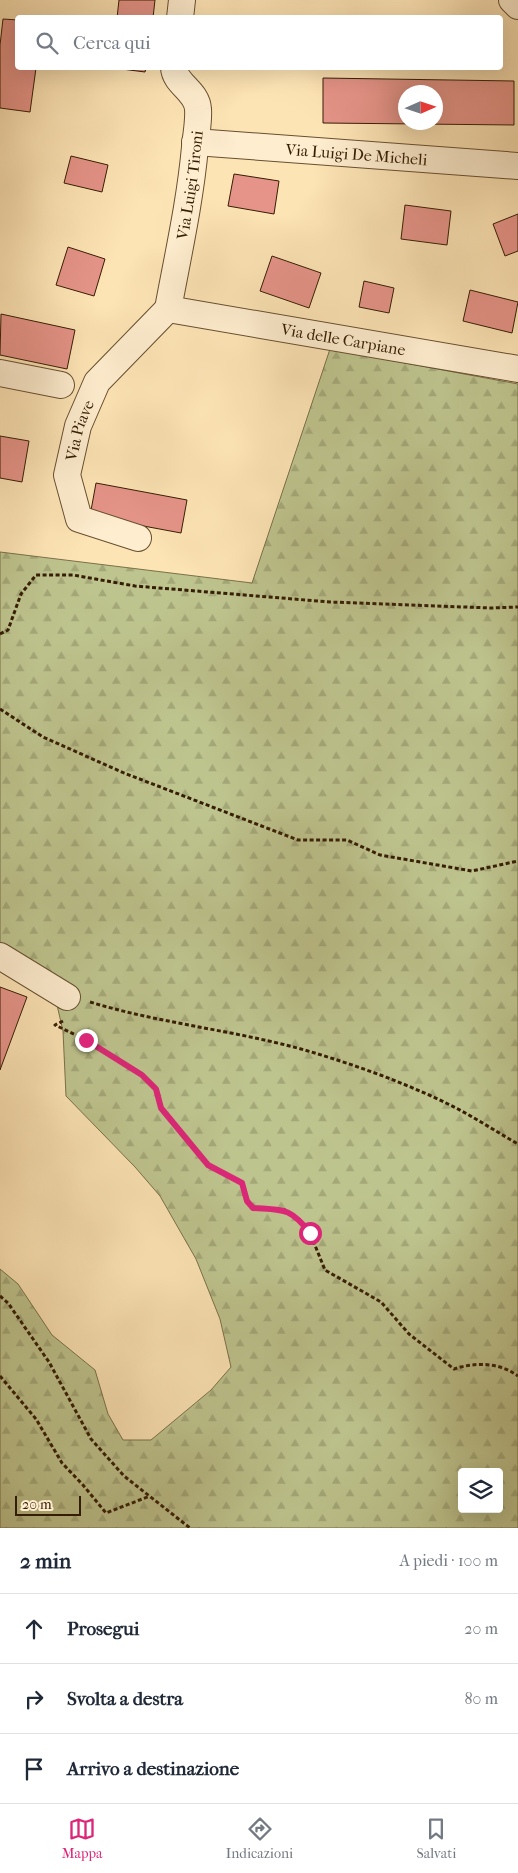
<!DOCTYPE html>
<html lang="it">
<meta charset="utf-8">
<style>
body{margin:0;font-family:"IM FELL French Canon",serif;background:#f6f6f7;color:#1f2937}
.controls{position:absolute;right:15px;bottom:15px;display:grid;overflow:hidden;border-radius:5px;box-shadow:0 5px 20px #0002}
.controls button{width:45px;height:45px;display:grid;place-items:center;padding:0;border:0;border-bottom:1px solid #e0e1e3;background:#fff;color:#1f2937;font:25px sans-serif}
.compass{position:absolute;left:398px;top:85px;width:45px;height:45px;border-radius:50%;background:#fff;box-shadow:0 5px 20px #0002;rotate:87deg}
.scale{position:absolute;left:15px;bottom:12px;width:66px;box-sizing:border-box;padding-left:5px;border:2px solid #351d04;border-top:0;font-size:14px;line-height:18px;white-space:nowrap;color:#351d04;-webkit-text-stroke:4px #feedcf;paint-order:stroke}
.stop{position:absolute;width:15px;height:15px;margin:-11px;border:4px solid #db2777;border-radius:50%;background:#fff}
.stop.end{background:#db2777;border-color:#fff;box-shadow:0 1px 5px #0008}
.list{margin:0;padding:0;list-style:none}
h2{display:flex;justify-content:space-between;align-items:center;height:65px;margin:0;padding:0 20px;font-size:21px}
h2 small{font-size:16px;font-weight:400;color:#747a83}
.list li{display:grid;grid-template-columns:32px 1fr auto;gap:15px;align-items:center;box-sizing:border-box;height:70px;padding:0 20px;border-top:1px solid #e0e1e3}
.list b{display:block;font-size:19px;white-space:nowrap}
.list em{font-size:16px;font-style:normal;color:#747a83}
.icon{flex:none;width:28px;height:28px;fill:none;stroke:currentColor;stroke-width:2;stroke-linecap:round;stroke-linejoin:round}
.map{position:relative;flex:none;width:518px;height:1528px;overflow:hidden}
.search{position:absolute;background:#fff;box-shadow:0 5px 20px #0002;left:15px;right:15px;top:15px;height:55px;display:flex;align-items:center;gap:12px;box-sizing:border-box;padding:0 18px;border-radius:5px;color:#747a83;font-size:19px}
.sheet{height:275px;background:#fff}
nav{display:flex;justify-content:space-around;align-items:center;box-sizing:border-box;height:70px;border-top:1px solid #e0e1e3;background:#fff;font-size:14px;color:#747a83}
nav a{display:grid;justify-items:center;gap:2px}
nav .on{color:#db2777}
.map>svg:first-child{display:block}
.forest{fill:url(#forest-firs);stroke:#7a7049;fill-rule:evenodd}
.building{fill:#e69489;stroke:#351d04;fill-rule:evenodd}
.lines{fill:none;stroke-linecap:round;stroke-linejoin:round}
.street-casing{stroke:#674f30;stroke-width:28}
.path{stroke:#351d04;stroke-width:3;stroke-dasharray:4 2.5;stroke-linecap:butt}
.street{stroke:#feedcf;stroke-width:26}
.route{stroke:#db2777;stroke-width:6}
.labels{text-anchor:middle;dominant-baseline:central;stroke-width:4;stroke-linejoin:round;paint-order:stroke}
.street-label{font-size:16px;fill:#351d04;stroke:#feedcf}
</style>
<div class="map">
<svg width="518" height="1528" viewBox="0 0 518 1528">
<defs>
<pattern id="forest-firs" width="22" height="20" patternUnits="userSpaceOnUse" patternTransform="scale(1.25)"><rect width="22" height="20" fill="#bec48e"/><path d="M5 1l3.5 6h-7zM16 11l3.5 6h-7z" fill="#a4a879"/></pattern>
</defs>
<rect width="100%" height="100%" fill="#fde4b5"/>
<filter id="stains"><feTurbulence type="fractalNoise" baseFrequency=".004" numOctaves="4"/><feColorMatrix values="0 0 0 0 .2 0 0 0 0 .09 0 0 0 0 .02 0 0 0 .5 -.17"/></filter>
<radialGradient id="worn" r=".72"><stop offset=".6" stop-color="#630" stop-opacity="0"/><stop offset="1" stop-color="#630" stop-opacity=".3"/></radialGradient>
<!-- forest -->
<path class="forest" d="M330,349L518,384V1528H0V1269L18,1284L52,1335L95,1370L108,1414L123,1440H151L211,1390L231,1367L220,1319L196,1259L160,1196L135,1167L66,1096L63,1031L57,1005L0,964V552L252,583ZM462,1472H499V1509H462Z"/>
<!-- building -->
<g class="building">
<polygon points="119,0 155,0 153,18 117,18"/>
<polygon points="3,19 18,20 18,68 36,68 30,112 0,108 0,45"/>
<polygon points="114,68 146,68 145,72"/>
<path d="M323,78L514,81V125L323,123ZM406,92H436V122H406Z"/>
<polygon points="71,156 108,165 102,192 64,183"/>
<polygon points="234,174 279,181 274,214 228,206"/>
<polygon points="405,205 451,211 447,245 401,239"/>
<polygon points="518,214 518,251 505,256 493,224"/>
<polygon points="68,247 105,259 94,296 56,285"/>
<polygon points="272,256 321,273 309,308 260,291"/>
<polygon points="364,281 394,288 389,313 359,307"/>
<polygon points="470,290 518,302 512,333 463,321"/>
<polygon points="1,314 75,330 67,369 0,355"/>
<polygon points="0,436 29,441 22,482 0,478"/>
<polygon points="96,483 187,500 181,533 90,516"/>
<polygon points="0,987 27,997 0,1070"/>
</g>
<g class="lines">
<!-- street casing -->
<g class="street-casing">
<g id="street">
<polyline points="512,0 518,6"/>
<polyline points="180,18 182,0"/>
<path id="s1" d="M195,142L518,166"/>
<path id="s2" d="M168,309L518,369"/>
<path id="s3" d="M168,309C178,255 190,202 195,147C196,135 199,121 198,109C197,91 175,84 174,68"/>
<polyline points="0,373 61,385"/>
<path id="s4" d="M138,538L79,519L67,475L78,426L97,382L168,309"/>
<polyline points="0,956 67,997"/>
</g>
</g>
<!-- path -->
<g class="path">
<polyline points="0,634 8,630 21,594 36,575 73,575 135,586 330,602 491,608 518,607"/>
<polyline points="0,709 43,737 124,773 298,840 347,840 380,855 472,871 518,861"/>
<path d="M90,1002C165,1025 244,1031 318,1054C364,1068 413,1086 456,1108C477,1119 497,1132 518,1144"/>
<path d="M63,1021L55,1025L86,1040L142,1075L156,1089L161,1108L208,1165L242,1183L247,1201L253,1208L285,1210L299,1219L310,1233L325,1270L381,1302L409,1334L454,1369C475,1362 499,1362 518,1376"/>
<polyline points="0,1296 8,1303 49,1362 91,1439 124,1476 190,1528"/>
<polyline points="0,1376 36,1419 62,1463 83,1485 106,1513 150,1496"/>
</g>
<!-- street -->
<use href="#street" class="street"/>
</g>
<g class="lines">
<!-- route -->
<path class="route" d="M86,1040L142,1075L156,1089L161,1108L208,1165L242,1183L247,1201L253,1208C283,1210 290,1207 310,1233"/>
</g>
<g class="labels">
<!-- street labels -->
<g class="street-label">
<text stroke="none"><textPath href="#s1" startOffset="162">Via Luigi De Micheli</textPath></text>
<text stroke="none"><textPath href="#s3" startOffset="126">Via Luigi Tironi</textPath></text>
<text stroke="none"><textPath href="#s2" startOffset="178">Via delle Carpiane</textPath></text>
<text stroke="none"><textPath href="#s4" startOffset="154">Via Piave</textPath></text>
</g>
</g>
<rect width="100%" height="100%" filter="url(#stains)"/>
<rect width="100%" height="100%" fill="url(#worn)"/>
</svg>
<div class="controls">
<button><svg class="icon" aria-label="layers" viewBox="0 0 24 24"><path d="M12 4l9 5-9 5-9-5zM3 14l9 5 9-5"/></svg></button>
</div>
<svg class="compass" viewBox="-18 -18 36 36"><path d="M0-13l5 13h-10z" fill="#e53935"/><path d="M0 13l5-13h-10z" fill="#747a83"/></svg>
<div class="scale">20 m</div>
<div class="stop" style="left:310px;top:1233px"></div>
<div class="stop end" style="left:86px;top:1040px"></div>
<div class="search"><svg class="icon" aria-label="search" viewBox="0 0 24 24"><circle cx="10" cy="10" r="6"/><path d="M15 15l6 6"/></svg>Cerca qui</div>
</div>
<section class="sheet">
<h2>2 min<small>A piedi · 100 m</small></h2>
<ul class="list">
<li><svg class="icon" aria-label="ahead" viewBox="0 0 24 24"><path d="M12 20V5M6 11l6-6 6 6"/></svg><div><b>Prosegui</b></div><em>20 m</em></li>
<li><svg class="icon" aria-label="right" viewBox="0 0 24 24"><path d="M7 20v-9h11M14 6l5 5-5 5"/></svg><div><b>Svolta a destra</b></div><em>80 m</em></li>
<li><svg class="icon" aria-label="arrive" viewBox="0 0 24 24"><path d="M6 21V4h12l-3 4 3 4H6"/></svg><div><b>Arrivo a destinazione</b></div></li>
</ul>
</section>
<nav>
<a class="on"><svg class="icon" aria-label="map" viewBox="0 0 24 24"><path d="M3 6l6-2 6 2 6-2v14l-6 2-6-2-6 2zM9 4v14M15 6v14"/></svg>Mappa</a>
<a><svg class="icon" aria-label="directions" viewBox="0 0 24 24"><path d="M12 3l9 9-9 9-9-9zM9 14v-3h6M13 9l2 2-2 2"/></svg>Indicazioni</a>
<a><svg class="icon" aria-label="saved" viewBox="0 0 24 24"><path d="M7 4h10v16l-5-4-5 4z"/></svg>Salvati</a>
</nav>
